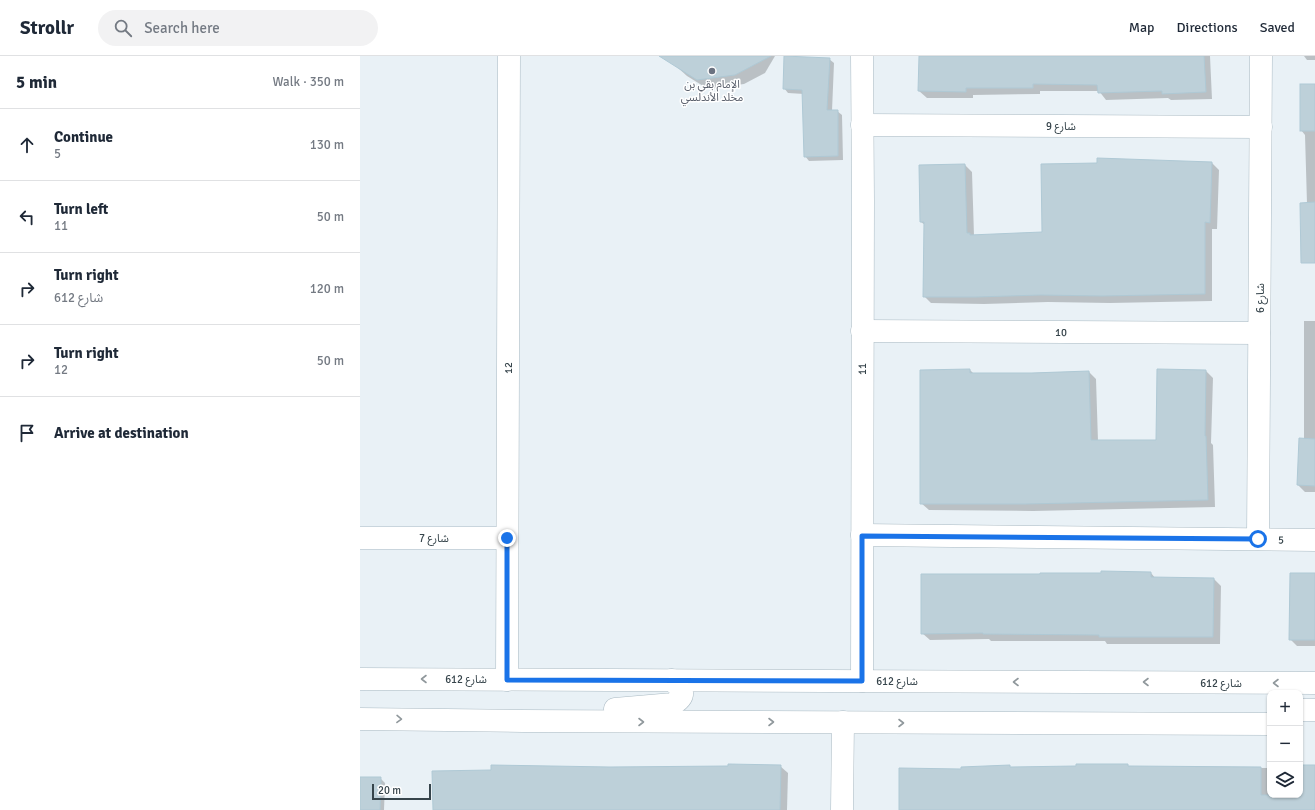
<!DOCTYPE html>
<meta charset="utf-8">
<style>
body{margin:0;font-family:Signika,"Noto Sans Arabic",sans-serif;background:#f2f2f3;color:#1f2937}
.controls{position:absolute;right:12px;bottom:12px;display:grid;overflow:hidden;border-radius:8px;box-shadow:0 1px 3px #0004}
.controls button{width:36px;height:36px;display:grid;place-items:center;padding:0;border:0;border-bottom:1px solid #e0e1e3;background:#fff;color:#1f2937;font:20px sans-serif}
.scale{position:absolute;left:12px;bottom:10px;width:59px;box-sizing:border-box;padding-left:4px;border:2px solid #36444b;border-top:0;font-size:11px;line-height:14px;white-space:nowrap;color:#36444b;-webkit-text-stroke:3px #fff;paint-order:stroke}
.stop{position:absolute;width:12px;height:12px;margin:-9px;border:3px solid #1a73e8;border-radius:50%;background:#fff}
.stop.end{background:#1a73e8;border-color:#fff;box-shadow:0 1px 4px #0008}
.list{margin:0;padding:0;list-style:none}
h2{display:flex;justify-content:space-between;align-items:center;height:52px;margin:0;padding:0 16px;font-size:17px}
h2 small{font-size:13px;font-weight:400;color:#747a83}
.list li{display:grid;grid-template-columns:26px 1fr auto;gap:12px;align-items:center;box-sizing:border-box;height:72px;padding:0 16px;border-top:1px solid #e0e1e3}
.list b{display:block;font-size:15px;white-space:nowrap}
.list p{margin:0;font-size:13px;white-space:nowrap;color:#747a83}
.list em{font-size:13px;font-style:normal;color:#747a83}
.icon{flex:none;width:22px;height:22px;fill:none;stroke:currentColor;stroke-width:2;stroke-linecap:round;stroke-linejoin:round}
.map{position:relative;flex:none;width:955px;height:754px;overflow:hidden}
header{display:flex;align-items:center;gap:24px;box-sizing:border-box;height:56px;padding:0 20px;background:#fff;border-bottom:1px solid #e0e1e3}
header strong{font-size:19px}
nav{display:flex;gap:22px;margin-inline-start:auto;font-size:14px}
.search{width:280px;height:36px;background:#f2f2f3;display:flex;align-items:center;gap:10px;box-sizing:border-box;padding:0 14px;border-radius:22px;color:#747a83;font-size:15px}
main{display:flex}
aside{flex:1;background:#fff}
.map>svg:first-child{display:block}
.shadow{fill:#0003}
.building{fill:#bdd0d9;stroke:#afc9d5}
.lines{fill:none;stroke-linecap:round;stroke-linejoin:round}
.minor-casing{stroke:#aabac3;stroke-width:23}
.minor{stroke:#fff;stroke-width:22}
.oneway{stroke:#90989c}
.route{stroke:#1a73e8;stroke-width:5}
.worship-dot{fill:#6b7280;stroke:#fff;stroke-width:1.5}
.labels{text-anchor:middle;dominant-baseline:central;stroke-width:3;stroke-linejoin:round;paint-order:stroke}
.worship-label{font-size:11px;fill:#5b616d;stroke:#fff}
.street-label{font-size:11px;fill:#36444b;stroke:#fff}
</style>
<header>
<strong>Strollr</strong>
<div class="search"><svg class="icon" aria-label="search" viewBox="0 0 24 24"><circle cx="10" cy="10" r="6"/><path d="M15 15l6 6"/></svg>Search here</div>
<nav><a>Map</a><a>Directions</a><a>Saved</a></nav>
</header>
<main>
<aside>
<h2>5 min<small>Walk · 350 m</small></h2>
<ul class="list">
<li><svg class="icon" aria-label="ahead" viewBox="0 0 24 24"><path d="M12 20V5M6 11l6-6 6 6"/></svg><div><b>Continue</b><p>5</p></div><em>130 m</em></li>
<li><svg class="icon" aria-label="left" viewBox="0 0 24 24"><path d="M17 20v-9H6M10 6l-5 5 5 5"/></svg><div><b>Turn left</b><p>11</p></div><em>50 m</em></li>
<li><svg class="icon" aria-label="right" viewBox="0 0 24 24"><path d="M7 20v-9h11M14 6l5 5-5 5"/></svg><div><b>Turn right</b><p>شارع 612</p></div><em>120 m</em></li>
<li><svg class="icon" aria-label="right" viewBox="0 0 24 24"><path d="M7 20v-9h11M14 6l5 5-5 5"/></svg><div><b>Turn right</b><p>12</p></div><em>50 m</em></li>
<li><svg class="icon" aria-label="arrive" viewBox="0 0 24 24"><path d="M6 21V4h12l-3 4 3 4H6"/></svg><div><b>Arrive at destination</b></div></li>
</ul>
</aside>
<div class="map">
<svg width="955" height="754" viewBox="0 0 955 754">
<rect width="100%" height="100%" fill="#e9f1f6"/>
<!-- shadow -->
<g class="shadow">
<polygon points="312,0 415,0 405,17 384,28 348,33 327,20 317,11"/>
<polygon points="560,0 850,0 852,43 811,44 808,42 746,44 739,35 680,35 680,38 613,39 613,42 567,42 559,35"/>
<polygon points="944,0 955,0 955,4 947,4"/>
<polygon points="469,3 474,7 472,55 477,55 482,59 483,104 449,105 445,100 444,38 428,37 424,32"/>
<polygon points="955,30 955,199 947,148 945,79 941,74"/>
<polygon points="852,107 859,114 857,173 852,173 852,245 750,247 688,246 624,248 571,247 564,240 565,169 561,166 605,109 612,116 614,180 683,177"/>
<polygon points="944,265 955,265 955,436 945,436 938,429 944,383"/>
<polygon points="610,314 614,318 729,316 736,323 738,385 796,385 846,315 853,322 851,387 853,389 855,451 673,455 569,454 561,447"/>
<polygon points="791,517 796,523 854,523 861,530 860,588 747,588 745,585 631,585 629,583 570,584 562,577"/>
<polygon points="955,518 955,590 937,590 930,583"/>
<polygon points="767,709 770,711 910,712 910,739 940,739 940,710 955,710 955,754 540,754 602,714"/>
<polygon points="420,710 428,717 427,754 74,754 250,712"/>
<polygon points="0,722 20,722 25,727 24,754 0,754"/>
</g>
<!-- building -->
<g class="building">
<polygon points="299,0 411,0 375,19 337,24"/>
<polygon points="424,0 470,2 467,54 478,54 478,100 444,101 442,34 423,33"/>
<polygon points="559,0 844,0 846,36 802,38 802,35 738,37 737,29 673,28 673,32 606,32 606,36 558,35"/>
<rect x="940" y="28" width="15" height="47"/>
<polygon points="737,102 852,106 850,167 845,166 845,238 742,240 680,239 616,241 563,241 564,166 560,166 559,109 605,108 607,177 610,177 610,179 682,176 681,108 737,107"/>
<polygon points="955,146 955,207 941,207 940,147"/>
<polygon points="610,313 610,317 672,317 729,315 731,384 796,384 797,313 846,314 845,380 846,380 848,444 666,448 560,448 560,314"/>
<polygon points="939,382 955,383 955,430 937,429"/>
<polygon points="741,515 791,516 791,521 854,522 853,581 739,581 739,579 623,578 623,577 561,578 561,518 680,518 680,517 741,517"/>
<polygon points="930,517 955,517 955,584 929,584"/>
<polygon points="368,708 421,709 420,754 73,754 72,715 131,714 131,709 250,711 368,710"/>
<polygon points="716,708 768,708 768,710 901,711 901,739 940,739 940,709 955,709 955,754 539,754 539,712 601,713 601,711 650,709 650,711 716,710"/>
<polygon points="0,721 21,721 20,754 0,754"/>
</g>
<g class="lines">
<!-- minor casing -->
<g class="minor-casing">
<g id="minor">
<polyline points="502,0 503,144 502,625"/>
<polyline points="502,69 901,71"/>
<path id="s1" d="M502,275L899,277"/>
<path id="s2" d="M502,479L955,484"/>
<polyline points="0,482 147,482"/>
<polyline points="898,483 901,0"/>
<polyline points="0,623 955,627"/>
<path id="s3" d="M147,624L149,0"/>
<path d="M255,653L313,648C328,639 322,633 312,624"/>
<polyline points="940,654 955,654"/>
<polyline points="0,663 163,665 910,668"/>
<polyline points="482,754 483,666"/>
</g>
</g>
<!-- minor -->
<use href="#minor" class="minor"/>
</g>
<!-- one-way arrows -->
<defs><path id="oneway-chevron" d="M-2-3.5L2.5 0L-2 3.5" fill="none" stroke-width="1.6" stroke-linecap="round" stroke-linejoin="round"/></defs>
<g class="oneway">
<use href="#oneway-chevron" transform="translate(64 623) rotate(-180)"/>
<use href="#oneway-chevron" transform="translate(656 626) rotate(-180)"/>
<use href="#oneway-chevron" transform="translate(786 626) rotate(-180)"/>
<use href="#oneway-chevron" transform="translate(916 627) rotate(-180)"/>
<use href="#oneway-chevron" transform="translate(39 663) rotate(1)"/>
<use href="#oneway-chevron" transform="translate(281 666)"/>
<use href="#oneway-chevron" transform="translate(411 666)"/>
<use href="#oneway-chevron" transform="translate(541 667)"/>
</g>
<g class="lines">
<!-- route -->
<polyline class="route" points="147,482 147,624 502,625 502,480 898,483"/>
</g>
<!-- markers -->
<circle class="worship-dot" cx="352" cy="15" r="4"/>
<g class="labels">
<!-- worship labels -->
<g class="worship-label">
<text x="352" y="28">الإمام بقي بن<tspan x="352" dy="13">مخلد الأندلسي</tspan></text>
</g>
<!-- street labels -->
<g class="street-label">
<text x="701" y="70">شارع 9</text>
<text transform="translate(900 242) rotate(-90)">شارع 6</text>
<text stroke="none"><textPath href="#s1" startOffset="199">10</textPath></text>
<text stroke="none"><textPath href="#s3" startOffset="312">12</textPath></text>
<text transform="translate(502 313) rotate(-90)">11</text>
<text x="74" y="482">شارع 7</text>
<text stroke="none"><textPath href="#s2" startOffset="419">5</textPath></text>
<text x="106" y="623">شارع 612</text>
<text x="537" y="625">شارع 612</text>
<text x="861" y="627">شارع 612</text>
</g>
</g>
</svg>
<div class="controls">
<button>+</button>
<button>−</button>
<button><svg class="icon" aria-label="layers" viewBox="0 0 24 24"><path d="M12 4l9 5-9 5-9-5zM3 14l9 5 9-5"/></svg></button>
</div>
<div class="scale">20 m</div>
<div class="stop" style="left:898px;top:483px"></div>
<div class="stop end" style="left:147px;top:482px"></div>
</div>
</main>
